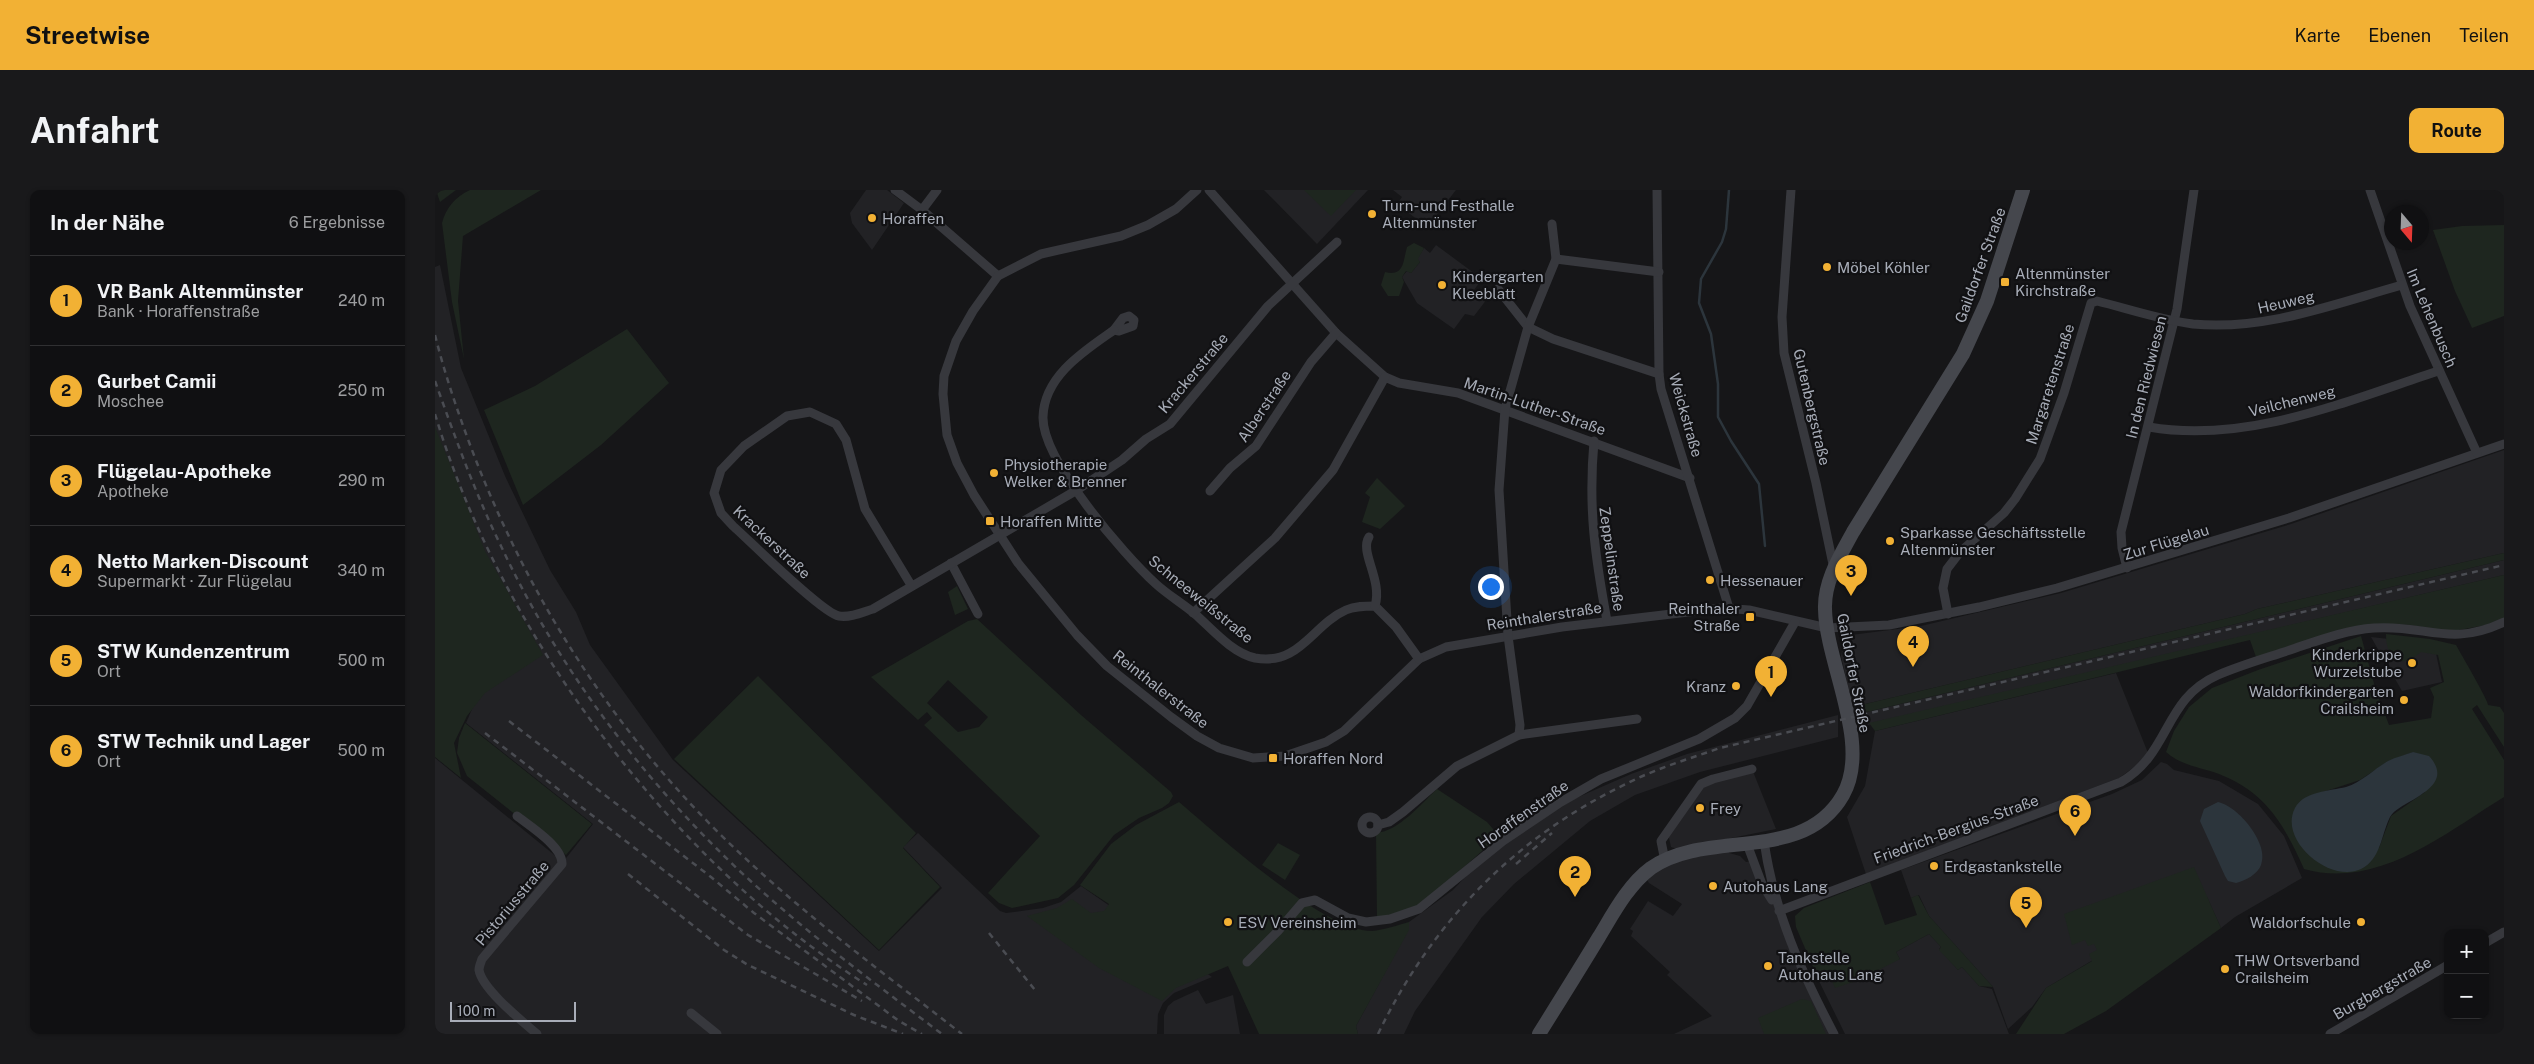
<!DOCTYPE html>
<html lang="de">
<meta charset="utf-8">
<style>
body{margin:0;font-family:"Public Sans",sans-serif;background:#19191b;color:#f1f3f6}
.controls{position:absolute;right:15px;bottom:15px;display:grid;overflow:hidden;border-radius:10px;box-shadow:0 1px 4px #0004}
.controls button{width:45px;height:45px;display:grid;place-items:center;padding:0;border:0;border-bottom:1px solid #303032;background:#101012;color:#f1f3f6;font:25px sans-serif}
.compass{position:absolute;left:1949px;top:15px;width:45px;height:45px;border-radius:50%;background:#101012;box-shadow:0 1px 4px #0004;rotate:161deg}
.scale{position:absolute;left:15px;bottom:12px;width:126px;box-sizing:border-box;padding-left:5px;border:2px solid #a8adb8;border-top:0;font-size:14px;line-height:18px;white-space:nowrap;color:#a8adb8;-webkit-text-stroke:4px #111113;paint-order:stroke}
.you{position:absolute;left:1055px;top:396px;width:18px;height:18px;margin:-12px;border:4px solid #fff;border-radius:50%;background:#1a73e8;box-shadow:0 0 0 8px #1a73e833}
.badge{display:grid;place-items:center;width:32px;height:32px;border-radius:50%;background:#f2b134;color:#111;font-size:16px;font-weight:700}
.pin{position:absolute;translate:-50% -41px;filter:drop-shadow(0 1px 2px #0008)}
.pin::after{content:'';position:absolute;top:26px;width:18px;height:15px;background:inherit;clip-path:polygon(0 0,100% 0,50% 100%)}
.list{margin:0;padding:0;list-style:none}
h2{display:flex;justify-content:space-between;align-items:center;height:65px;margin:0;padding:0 20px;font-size:21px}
h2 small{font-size:16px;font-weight:400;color:#9c9d9f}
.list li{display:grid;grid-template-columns:32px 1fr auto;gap:15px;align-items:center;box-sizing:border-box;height:90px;padding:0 20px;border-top:1px solid #303032}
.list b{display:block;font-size:19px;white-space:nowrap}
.list p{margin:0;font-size:16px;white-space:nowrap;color:#9c9d9f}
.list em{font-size:16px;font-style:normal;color:#9c9d9f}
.map{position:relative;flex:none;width:2069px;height:844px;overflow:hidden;border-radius:10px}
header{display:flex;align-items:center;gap:30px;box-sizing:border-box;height:70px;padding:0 25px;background:#f2b134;color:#111}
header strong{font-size:24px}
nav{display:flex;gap:28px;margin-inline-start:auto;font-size:18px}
.intro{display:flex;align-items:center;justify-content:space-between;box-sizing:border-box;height:120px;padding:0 30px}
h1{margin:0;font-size:35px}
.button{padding:12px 22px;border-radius:10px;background:#f2b134;color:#111;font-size:18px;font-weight:700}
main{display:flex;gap:30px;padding:0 30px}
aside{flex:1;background:#101012;border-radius:10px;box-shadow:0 1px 4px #0004}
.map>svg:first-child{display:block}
.built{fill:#222225}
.green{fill:#1e261f;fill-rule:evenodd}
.water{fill:#2c353c}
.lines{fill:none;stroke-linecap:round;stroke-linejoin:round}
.stream{stroke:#2c353c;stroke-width:2.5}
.street{stroke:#37383d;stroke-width:9}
.secondary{stroke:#45474d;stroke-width:14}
.rail{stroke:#4a4c52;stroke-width:2.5;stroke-dasharray:6 5;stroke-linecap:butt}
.poi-dot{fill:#f2b134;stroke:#111113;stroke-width:2}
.labels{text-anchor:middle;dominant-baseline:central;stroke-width:4.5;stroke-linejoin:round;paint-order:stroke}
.poi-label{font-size:15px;fill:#a8adb8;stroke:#111113;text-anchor:start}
.street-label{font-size:15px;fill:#a8adb8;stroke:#111113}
</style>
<header>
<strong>Streetwise</strong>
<nav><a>Karte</a><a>Ebenen</a><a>Teilen</a></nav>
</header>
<div class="intro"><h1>Anfahrt</h1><a class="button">Route</a></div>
<main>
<aside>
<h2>In der Nähe<small>6 Ergebnisse</small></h2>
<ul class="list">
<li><span class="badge">1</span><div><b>VR Bank Altenmünster</b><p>Bank · Horaffenstraße</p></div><em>240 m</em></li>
<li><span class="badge">2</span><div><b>Gurbet Camii</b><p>Moschee</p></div><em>250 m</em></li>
<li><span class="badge">3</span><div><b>Flügelau-Apotheke</b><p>Apotheke</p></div><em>290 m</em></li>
<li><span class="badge">4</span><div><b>Netto Marken-Discount</b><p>Supermarkt · Zur Flügelau</p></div><em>340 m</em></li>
<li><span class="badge">5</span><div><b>STW Kundenzentrum</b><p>Ort</p></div><em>500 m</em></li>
<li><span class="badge">6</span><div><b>STW Technik und Lager</b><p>Ort</p></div><em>500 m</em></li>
</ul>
</aside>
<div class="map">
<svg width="2069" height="844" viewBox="0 0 2069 844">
<rect width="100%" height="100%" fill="#161618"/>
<!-- built -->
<g class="built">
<polygon points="431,0 452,0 469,13 437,60 417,33 415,23"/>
<polygon points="829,0 933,0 882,54"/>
<polygon points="958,0 1021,0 992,37 962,14 967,7"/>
<polygon points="1001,55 1047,89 1039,100 1052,109 1039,126 1030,124 1019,139 982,113 967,87 972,81 976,83 985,72 982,69 989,58 995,63"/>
<polygon points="5,75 26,178 70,286 115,380 141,422 155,455 238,570 444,761 507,698 468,657 483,643 565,721 571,723 608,718 626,712 646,696 777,787 739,803 728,813 723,824 722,844 0,844 0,568 128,672 158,634 31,533 46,498 0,247 0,77"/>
<polygon points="2069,260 2069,363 1822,419 1810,424 1422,516 1419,522 1406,466 1409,451 1416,445 1486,436 1626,403 1856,334"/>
<polygon points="2069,370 2069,385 1428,536 1423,524"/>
<polygon points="1936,447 1999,454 2007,492 1967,501"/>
<polygon points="1681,483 1713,563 1708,571 1684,588 1431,684 1412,627 1430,596 1440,541"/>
<polygon points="1403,525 1403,547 1265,582 1200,605 1155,631 1079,694 1047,727 980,821 969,844 923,844 921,836 973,740 974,732 1018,700 1035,682 1074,650 1139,609 1196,584 1252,564"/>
<polygon points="1726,572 1732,574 1739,580 1784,591 1823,614 1849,646 1867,688 1800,727 1786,738 1772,707 1715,736 1611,798 1597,817 1573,839 1558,797 1494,726 1484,705 1476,708 1466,680 1677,604 1707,590"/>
<polygon points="1317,579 1341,639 1242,659 1236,657 1234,648 1229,646 1261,598"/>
<polygon points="1293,656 1294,663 1305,666 1311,672 1318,671 1344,721 1396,844 1239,844 1277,826 1232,785 1235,782 1196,746 1198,741 1195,739 1213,711 1238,726 1247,714 1214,693 1208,684 1218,677"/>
<polygon points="1494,744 1506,757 1504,759 1523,780 1527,777 1544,796 1557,799 1574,844 1410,844 1384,791 1465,769 1461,762"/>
<polygon points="763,800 771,814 798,805 805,844 729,844 729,825 733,816 739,811"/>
</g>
<!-- green -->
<g class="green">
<polygon points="1,0 21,0 5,12"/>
<path d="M35,0H106L28,46L23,111L29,169L17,112L7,33C11,18 20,7 35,0Z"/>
<polygon points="869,0 921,0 896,26"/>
<polygon points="2069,35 2069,126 2037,138 2020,101 1998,40 2027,36"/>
<path d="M979,53L989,58L983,69L985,72L976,83L971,81L967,87L969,92L964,106H953L946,95L950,82C970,87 968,70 972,57Z"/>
<polygon points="192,139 234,193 166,255 88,315 49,220 100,196"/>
<polygon points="0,237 50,361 108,465 50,503 32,526 19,553 26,588 0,567"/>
<polygon points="942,288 970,316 945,339 927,332 935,307 930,303"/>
<polygon points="2069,363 2069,370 1423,524 1422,516 1810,424 1822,419"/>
<polygon points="2069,385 2069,428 2051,435 2013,442 1976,435 1945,434 1821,467 1815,450 1440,541 1434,533"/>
<polygon points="522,396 533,419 520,425 513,402"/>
<path d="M542,429L646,525L736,602L738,606L734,613L727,618L704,628L679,645L639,695L623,708L577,718L564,713L553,703L605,646L489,535L497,528L492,522L483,530L436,487L533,431ZM513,490L553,527L544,537L523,542L492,513Z"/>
<path d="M1951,444L1995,449L2021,455C2026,464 2053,510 2053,515L2065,517L2069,523V557L2042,515L2037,519L2069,570V607C2010,643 1943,700 1869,679C1849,635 1832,603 1784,584C1765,577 1747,576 1731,562L1739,541L1754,517L1777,498L1823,480L1926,446L1941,501L1954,535L1996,528L1999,507L1995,498L2009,492L2003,465L1986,462C1965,480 1951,470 1951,444ZM1978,562L1990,602L1956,626L1944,658L1888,602L1925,590L1952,572Z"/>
<polygon points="323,486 481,643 468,658 505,697 444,760 239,569"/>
<polygon points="30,533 157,634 131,665 32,586 22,563 24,548"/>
<path d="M1002,599L1052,632L1064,646L986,715L966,724L942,728L941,643C964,641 986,614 1002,599Z"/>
<path d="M744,612C782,644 888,741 937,741C949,740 963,735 974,732V740L921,836L923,844H824L793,776L741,798L727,811L664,778L592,726L622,718L637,709L656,723L669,721L674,714L645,695L676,654L701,635Z"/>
<polygon points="843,653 865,665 850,690 827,675"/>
<polygon points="1759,677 1786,738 1671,821 1629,844 1581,844 1611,798 1657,771 1654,764 1662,760 1659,754 1653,756 1650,750 1637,755 1629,724"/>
<polygon points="1435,692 1450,735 1482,725 1476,708 1483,705 1494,726 1558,797 1544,796 1527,777 1523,780 1504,760 1506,757 1494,744 1461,762 1465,769 1424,790 1400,798 1395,786 1384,791 1361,737 1360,726 1369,718"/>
<polygon points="1367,809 1376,811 1391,844 1329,844 1323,828"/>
</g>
<!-- water -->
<g class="water">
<path d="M1978,562L1994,566C2014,588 1994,600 1976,611C1969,615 1959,620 1955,627C1946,645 1946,669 1926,679C1895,694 1843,650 1860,618C1869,601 1895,601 1911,597C1927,592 1939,579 1953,571C1961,567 1970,565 1978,562Z"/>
<path d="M1783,612C1803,616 1835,654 1826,675C1823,684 1810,691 1801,693L1793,691L1790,686L1765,631L1769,619Z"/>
</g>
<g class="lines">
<!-- stream -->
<polyline class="stream" points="1294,0 1291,39 1287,52 1266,89 1264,113 1276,144 1283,194 1283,227 1296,251 1324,294 1330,356"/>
<!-- street -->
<g class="street">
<polyline points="460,0 487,20 563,86"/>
<polyline points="762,0 741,19 713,35 686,46 606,64 563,86 538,121 521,151 509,186 508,204 512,245 522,273 539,305 583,373 642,445 672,476 736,527 762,546 784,558 818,568 850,566 891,552 909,541 984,469 1011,457 1127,437 1287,418 1314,420 1392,438 1454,435 1544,417 1622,398 1854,328 2069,254"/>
<polyline points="774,0 901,143 950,187 964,193 1023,203 1255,288"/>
<polyline points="1222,0 1224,184 1226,199 1294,418"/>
<polyline points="1356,0 1347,127 1349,163 1381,293 1399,379"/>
<polyline points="1935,0 1975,116 2042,263"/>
<polyline points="487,20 502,0"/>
<polyline points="1121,69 1224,82"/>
<polyline points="1063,99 1093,137 1118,149 1224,184"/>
<polygon points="694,126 699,130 698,136 684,141 679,140 688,128"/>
<path d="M679,140C649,161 609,186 608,227C607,270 689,365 721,394C733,405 747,413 760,424C777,439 797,463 820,468C865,476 877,435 911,420C920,416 930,416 940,416L961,437L984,469"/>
<path d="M1714,237C1812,254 1912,211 2003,181"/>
<path d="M1159,251C1153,318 1160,366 1172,431"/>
<polyline points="775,301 795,278 821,256 876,172 901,143"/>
<path d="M934,347C924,362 948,390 940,416"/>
<polyline points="516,373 543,424"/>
<polyline points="1692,378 1687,358 1686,342 1742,119 1759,0"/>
<path d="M476,395L430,319L411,250L401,234L375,222L352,226L309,256L286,280L279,303L286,323L298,336C316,352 387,423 404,426C415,428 428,422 438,419L642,300L687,270L711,249L735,234L833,116L902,52"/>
<polyline points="758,423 840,348 898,280 950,187"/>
<path d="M1513,424L1508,398L1512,379L1525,362L1569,323L1580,309L1605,269L1629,203L1656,113L1662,111C1694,119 1726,130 1758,134C1830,141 1899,114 1967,95"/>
<polyline points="1084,545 1085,535 1073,446 1064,300 1070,219 1093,137 1121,69 1117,34"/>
<path d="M82,626C95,636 128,657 127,674L47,769C46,772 44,776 44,780C47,799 87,831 102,844"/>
<circle cx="935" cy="635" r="8"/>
<polyline points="943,635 954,632 968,622 1022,576 1084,545 1202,529"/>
<path d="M1329,651C1339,722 1366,781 1399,844"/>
<polyline points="1312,654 1327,694 1337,710"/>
<polyline points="1230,671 1226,651 1266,594 1278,589 1317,579"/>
<path d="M1344,721L1686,592C1736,563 1728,509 1783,485C1806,475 1831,468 1855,460C1882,451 1910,440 1939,438C1991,434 2014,458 2069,432"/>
<polyline points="2050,753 2069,742"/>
<polyline points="812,772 843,741 867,713 880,710 913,728 931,732 955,729 984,719 1068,651 1126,612 1166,589 1264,549 1300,528 1312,516 1360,432"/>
<polyline points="256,823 282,844"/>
<polyline points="1895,844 2013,775"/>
</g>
<!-- secondary -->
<path class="secondary" d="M1104,844C1124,812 1144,780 1164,747C1178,724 1193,695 1216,678C1273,638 1368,675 1408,605C1437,554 1391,474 1390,419C1389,391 1405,366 1418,342L1528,164L1552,111L1588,0"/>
<!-- rail -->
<g class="rail">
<path d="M0,145C9,181 21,217 34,252C90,403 176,538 291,650C364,721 447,782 527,844"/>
<path d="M0,191C20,247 40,303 66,356C119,469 194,571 281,658C350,727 430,786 507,844"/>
<path d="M0,224C66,445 237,672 432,795"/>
<polyline points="74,531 276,687 319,723 464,831 487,844"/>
<polyline points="50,543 313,745 427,811"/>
<polyline points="1081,674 1117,643"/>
<polyline points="193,684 289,760 313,775 419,825 468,844"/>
<polyline points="554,743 600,800"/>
<path d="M943,844C997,732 1080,647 1193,593C1222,578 1254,569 1285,558L2069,375"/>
</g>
</g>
<!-- markers -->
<g class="poi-dot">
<circle cx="937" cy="24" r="5"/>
<circle cx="437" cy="28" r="5"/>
<circle cx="1392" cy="77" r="5"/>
<rect x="1565" y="87" width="10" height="10" rx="2.5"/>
<circle cx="1007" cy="95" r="5"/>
<circle cx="559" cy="283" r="5"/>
<rect x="550" y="326" width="10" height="10" rx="2.5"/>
<circle cx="1455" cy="351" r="5"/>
<circle cx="1275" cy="390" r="5"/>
<rect x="1310" y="422" width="10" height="10" rx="2.5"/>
<circle cx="1977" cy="473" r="5"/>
<circle cx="1301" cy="496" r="5"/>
<circle cx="1969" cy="510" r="5"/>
<rect x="833" y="563" width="10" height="10" rx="2.5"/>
<circle cx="1265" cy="618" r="5"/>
<circle cx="1499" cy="676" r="5"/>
<circle cx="1278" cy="696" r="5"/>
<circle cx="793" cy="732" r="5"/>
<circle cx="1926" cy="732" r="5"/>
<circle cx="1333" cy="776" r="5"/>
<circle cx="1790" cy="779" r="5"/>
</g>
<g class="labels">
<!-- poi labels -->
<g class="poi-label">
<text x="947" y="15">Turn- und Festhalle<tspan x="947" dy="17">Altenmünster</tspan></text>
<text x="447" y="28">Horaffen</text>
<text x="1402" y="77">Möbel Köhler</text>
<text x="1580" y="83">Altenmünster<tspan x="1580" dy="17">Kirchstraße</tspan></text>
<text x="1017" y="86">Kindergarten<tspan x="1017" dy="17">Kleeblatt</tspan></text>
<text x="569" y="274">Physiotherapie<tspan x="569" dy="17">Welker &amp; Brenner</tspan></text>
<text x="565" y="331">Horaffen Mitte</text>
<text x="1465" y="342">Sparkasse Geschäftsstelle<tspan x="1465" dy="17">Altenmünster</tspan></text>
<text x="1285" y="390">Hessenauer</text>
<text x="1305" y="418" text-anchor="end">Reinthaler<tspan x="1305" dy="17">Straße</tspan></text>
<text x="1967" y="464" text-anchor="end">Kinderkrippe<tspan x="1967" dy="17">Wurzelstube</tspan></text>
<text x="1291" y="496" text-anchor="end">Kranz</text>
<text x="1959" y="501" text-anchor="end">Waldorfkindergarten<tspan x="1959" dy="17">Crailsheim</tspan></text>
<text x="848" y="568">Horaffen Nord</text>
<text x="1275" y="618">Frey</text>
<text x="1509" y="676">Erdgastankstelle</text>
<text x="1288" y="696">Autohaus Lang</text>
<text x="803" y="732">ESV Vereinsheim</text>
<text x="1916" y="732" text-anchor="end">Waldorfschule</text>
<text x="1343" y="767">Tankstelle<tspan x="1343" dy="17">Autohaus Lang</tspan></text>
<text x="1800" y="770">THW Ortsverband<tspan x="1800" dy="17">Crailsheim</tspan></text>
</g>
<!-- street labels -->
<g class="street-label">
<text transform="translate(1545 75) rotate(-70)">Gaildorfer Straße</text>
<text transform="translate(1851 112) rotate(-13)">Heuweg</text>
<text transform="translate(1997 128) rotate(67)">Im Lehenbusch</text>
<text transform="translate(758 183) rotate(-50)">Krackerstraße</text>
<text transform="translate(1711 187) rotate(-76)">In den Riedwiesen</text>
<text transform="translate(1615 194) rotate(-72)">Margaretenstraße</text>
<text transform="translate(1857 211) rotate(-14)">Veilchenweg</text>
<text transform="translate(829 216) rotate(-56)">Alberstraße</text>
<text transform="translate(1100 216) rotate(19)">Martin-Luther-Straße</text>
<text transform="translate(1377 217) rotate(77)">Gutenbergstraße</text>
<text transform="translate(1251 225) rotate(74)">Weickstraße</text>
<text transform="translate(337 352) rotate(43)">Krackerstraße</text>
<text transform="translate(1731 352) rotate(-17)">Zur Flügelau</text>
<text transform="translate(1177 369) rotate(82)">Zeppelinstraße</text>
<text transform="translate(766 409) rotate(39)">Schneeweißstraße</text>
<text transform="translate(1109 426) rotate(-9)">Reinthalerstraße</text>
<text transform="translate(1419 483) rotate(79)">Gaildorfer Straße</text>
<text transform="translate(726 499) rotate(38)">Reinthalerstraße</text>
<text transform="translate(1088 624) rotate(-35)">Horaffenstraße</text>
<text transform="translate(1521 639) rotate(-20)">Friedrich-Bergius-Straße</text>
<text transform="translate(77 713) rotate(-50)">Pistoriusstraße</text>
<text transform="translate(1947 798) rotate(-30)">Burgbergstraße</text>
</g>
</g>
</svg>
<div class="controls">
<button>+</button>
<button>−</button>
</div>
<svg class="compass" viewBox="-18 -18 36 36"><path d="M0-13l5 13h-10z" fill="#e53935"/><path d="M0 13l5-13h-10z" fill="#9c9d9f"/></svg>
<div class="scale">100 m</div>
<div class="you"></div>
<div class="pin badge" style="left:1336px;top:507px">1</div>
<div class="pin badge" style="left:1140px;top:707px">2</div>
<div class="pin badge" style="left:1416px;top:406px">3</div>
<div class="pin badge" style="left:1478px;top:477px">4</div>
<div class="pin badge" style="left:1591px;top:738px">5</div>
<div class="pin badge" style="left:1640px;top:646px">6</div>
</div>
</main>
